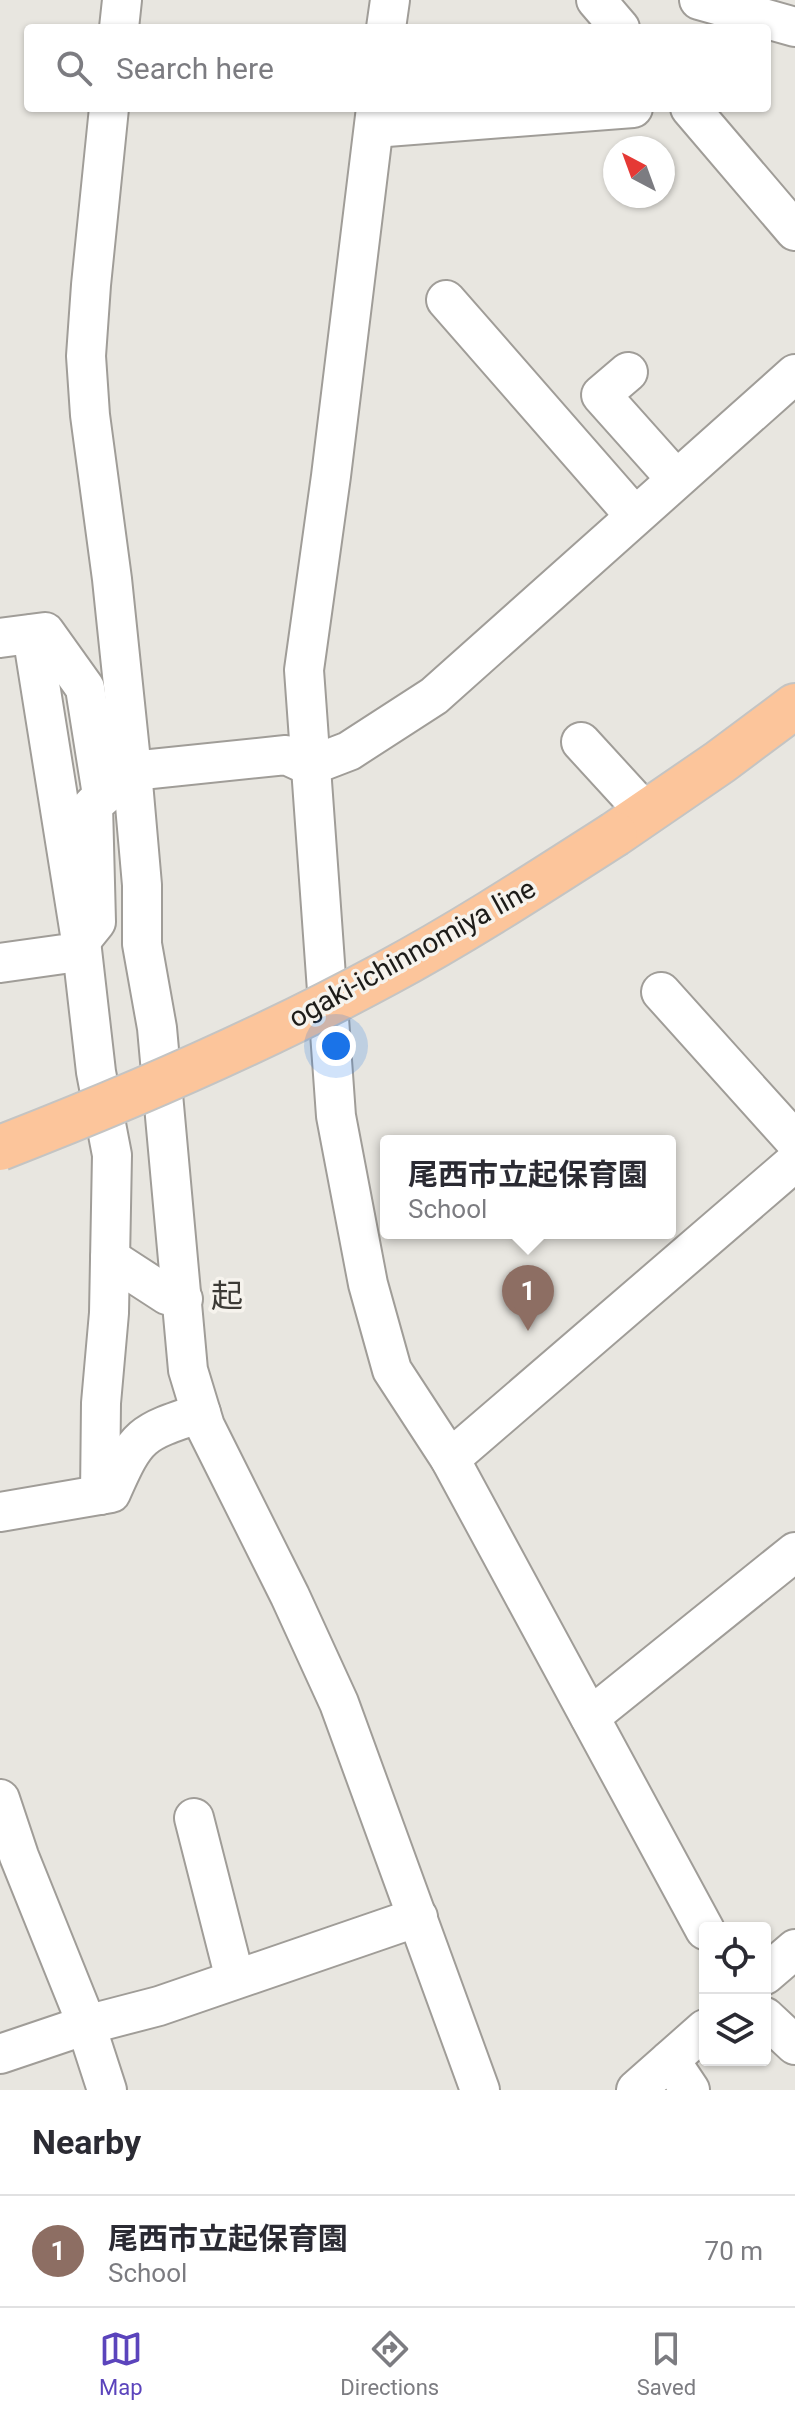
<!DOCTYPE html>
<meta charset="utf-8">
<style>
body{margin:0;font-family:Roboto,"Noto Sans JP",sans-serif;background:#f7f7f7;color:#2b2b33}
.controls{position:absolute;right:24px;bottom:24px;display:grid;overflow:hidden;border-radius:8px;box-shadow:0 2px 6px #0004}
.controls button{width:72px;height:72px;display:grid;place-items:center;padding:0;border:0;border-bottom:2px solid #e1e1e2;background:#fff;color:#2b2b33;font:40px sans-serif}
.compass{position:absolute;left:603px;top:136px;width:72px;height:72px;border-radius:50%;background:#fff;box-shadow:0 2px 6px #0004;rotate:319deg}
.you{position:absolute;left:336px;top:1046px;width:28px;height:28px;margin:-20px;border:6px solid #fff;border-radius:50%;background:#1a73e8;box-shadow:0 0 0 12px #1a73e833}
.badge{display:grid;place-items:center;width:52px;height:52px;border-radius:50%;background:#5b44bc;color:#fff;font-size:26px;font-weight:700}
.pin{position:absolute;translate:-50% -66px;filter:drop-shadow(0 2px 4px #0008)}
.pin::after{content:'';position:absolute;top:42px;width:28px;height:24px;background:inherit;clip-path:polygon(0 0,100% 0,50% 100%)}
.popup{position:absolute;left:380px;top:1135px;width:296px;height:104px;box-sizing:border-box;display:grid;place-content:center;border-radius:8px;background:#fff;filter:drop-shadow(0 2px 6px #0005);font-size:26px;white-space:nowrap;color:#7c7c81}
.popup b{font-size:30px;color:#2b2b33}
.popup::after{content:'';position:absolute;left:50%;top:100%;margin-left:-16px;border:16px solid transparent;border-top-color:#fff}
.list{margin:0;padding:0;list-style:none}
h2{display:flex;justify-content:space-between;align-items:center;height:104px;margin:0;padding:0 32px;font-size:34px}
h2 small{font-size:26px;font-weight:400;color:#7c7c81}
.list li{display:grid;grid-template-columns:52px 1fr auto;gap:24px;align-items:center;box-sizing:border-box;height:112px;padding:0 32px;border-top:2px solid #e1e1e2}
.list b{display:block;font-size:30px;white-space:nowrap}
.list p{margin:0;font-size:26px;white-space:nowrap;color:#7c7c81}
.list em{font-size:26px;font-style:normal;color:#7c7c81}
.icon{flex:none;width:44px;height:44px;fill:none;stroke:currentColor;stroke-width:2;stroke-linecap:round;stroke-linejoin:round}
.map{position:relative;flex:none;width:795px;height:2090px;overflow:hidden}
.search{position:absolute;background:#fff;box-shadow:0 2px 6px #0004;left:24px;right:24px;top:24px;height:88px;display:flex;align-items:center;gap:20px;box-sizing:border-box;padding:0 28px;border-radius:8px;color:#7c7c81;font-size:30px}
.sheet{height:216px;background:#fff}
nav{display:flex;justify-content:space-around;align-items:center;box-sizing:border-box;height:112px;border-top:2px solid #e1e1e2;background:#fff;font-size:22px;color:#7c7c81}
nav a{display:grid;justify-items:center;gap:4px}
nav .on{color:#5b44bc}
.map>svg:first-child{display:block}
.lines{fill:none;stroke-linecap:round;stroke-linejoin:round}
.minor-casing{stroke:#a09d98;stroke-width:42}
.major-casing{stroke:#c4c4c3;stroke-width:48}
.minor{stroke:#fff;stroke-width:38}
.major{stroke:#fcc59b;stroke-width:44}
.major-bridge-casing{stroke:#c4c4c3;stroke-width:48;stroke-linecap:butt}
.major-bridge{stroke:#fcc59b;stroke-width:44}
.labels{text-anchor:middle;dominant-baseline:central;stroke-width:7;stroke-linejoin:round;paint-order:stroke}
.street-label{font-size:28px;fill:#1d1c19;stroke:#f6f3ed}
.quarter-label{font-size:32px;fill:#3c3a35;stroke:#f6f3ed}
</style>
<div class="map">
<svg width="795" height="2090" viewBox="0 0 795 2090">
<rect width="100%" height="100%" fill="#e8e6e0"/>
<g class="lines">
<!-- minor casing -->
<g class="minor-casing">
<g id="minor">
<polyline points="596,0 620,28"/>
<polyline points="699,0 795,27"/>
<polyline points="119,28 122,0"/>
<polyline points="386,28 390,0"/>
<polyline points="109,108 91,285 86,356 90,415 112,579 132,771 142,885 142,944 157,1028 188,1370 205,1426 290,1596 339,1703 480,2090"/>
<polyline points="376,108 331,476 304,670 336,1116 368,1284 392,1370 450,1459 705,1930"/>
<polyline points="690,108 795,231"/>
<polyline points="374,128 633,108"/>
<polyline points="446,300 634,515"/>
<polyline points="628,372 601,395 676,479"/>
<polyline points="32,634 81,941 96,1072 112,1155 109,1313 101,1403 100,1495"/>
<polyline points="0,638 45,632 85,688 102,795"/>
<polyline points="581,742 646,813"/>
<polyline points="0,963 71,953 96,922 93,805 132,771 286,755 310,766 349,751 434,696 795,374"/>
<polyline points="661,992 795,1141"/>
<polyline points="110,1258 167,1295 183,1299"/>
<polyline points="450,1459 795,1162"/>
<path d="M0,1512L111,1493C137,1434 140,1433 201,1413"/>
<polyline points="590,1717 795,1552"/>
<polyline points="0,1799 19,1856 81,2010 107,2090"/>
<polyline points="194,1818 235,1979"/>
<polyline points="765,1975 795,1949"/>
<polyline points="765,2017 795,2045"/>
<polyline points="0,2054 86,2025 159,2006 418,1917"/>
<polyline points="670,2060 690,2090"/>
<polyline points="636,2090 705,2029"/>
</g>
</g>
<!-- major casing -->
<g class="major-casing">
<polyline id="major" points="615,834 720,762 795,706"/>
</g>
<!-- minor -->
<use href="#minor" class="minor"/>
<!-- major -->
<use href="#major" class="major"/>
<!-- major-bridge casing -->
<g class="major-bridge-casing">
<path id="major-bridge" d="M0,1148C132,1097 263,1040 387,973C465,931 540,882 615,834"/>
</g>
<!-- major-bridge -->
<use href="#major-bridge" class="major-bridge"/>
</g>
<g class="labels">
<!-- street labels -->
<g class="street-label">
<text transform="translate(412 953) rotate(-29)">ogaki-ichinnomiya line</text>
</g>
<!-- quarter labels -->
<g class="quarter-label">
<text x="227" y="1296">起</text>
</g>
</g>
</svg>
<div class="controls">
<button><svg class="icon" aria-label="locate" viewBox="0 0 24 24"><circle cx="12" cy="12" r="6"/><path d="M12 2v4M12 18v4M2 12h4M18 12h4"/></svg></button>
<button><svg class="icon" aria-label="layers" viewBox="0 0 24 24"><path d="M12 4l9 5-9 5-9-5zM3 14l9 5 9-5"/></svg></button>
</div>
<svg class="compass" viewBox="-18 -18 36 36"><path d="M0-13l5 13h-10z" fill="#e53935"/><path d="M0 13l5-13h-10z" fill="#7c7c81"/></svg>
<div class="you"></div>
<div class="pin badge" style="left:528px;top:1331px;background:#8d6e63">1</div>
<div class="popup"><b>尾西市立起保育園</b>School</div>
<div class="search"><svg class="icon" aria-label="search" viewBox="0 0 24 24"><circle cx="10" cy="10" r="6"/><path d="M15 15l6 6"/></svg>Search here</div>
</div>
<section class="sheet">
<h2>Nearby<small></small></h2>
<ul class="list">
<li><span class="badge" style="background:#8d6e63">1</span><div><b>尾西市立起保育園</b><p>School</p></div><em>70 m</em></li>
</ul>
</section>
<nav>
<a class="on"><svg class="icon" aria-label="map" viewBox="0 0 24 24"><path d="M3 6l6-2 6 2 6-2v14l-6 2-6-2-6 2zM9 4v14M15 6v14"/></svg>Map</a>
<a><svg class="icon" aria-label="directions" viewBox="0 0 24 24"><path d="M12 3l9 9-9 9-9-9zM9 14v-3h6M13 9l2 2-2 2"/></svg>Directions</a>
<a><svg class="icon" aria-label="saved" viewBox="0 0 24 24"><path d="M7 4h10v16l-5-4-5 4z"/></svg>Saved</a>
</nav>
